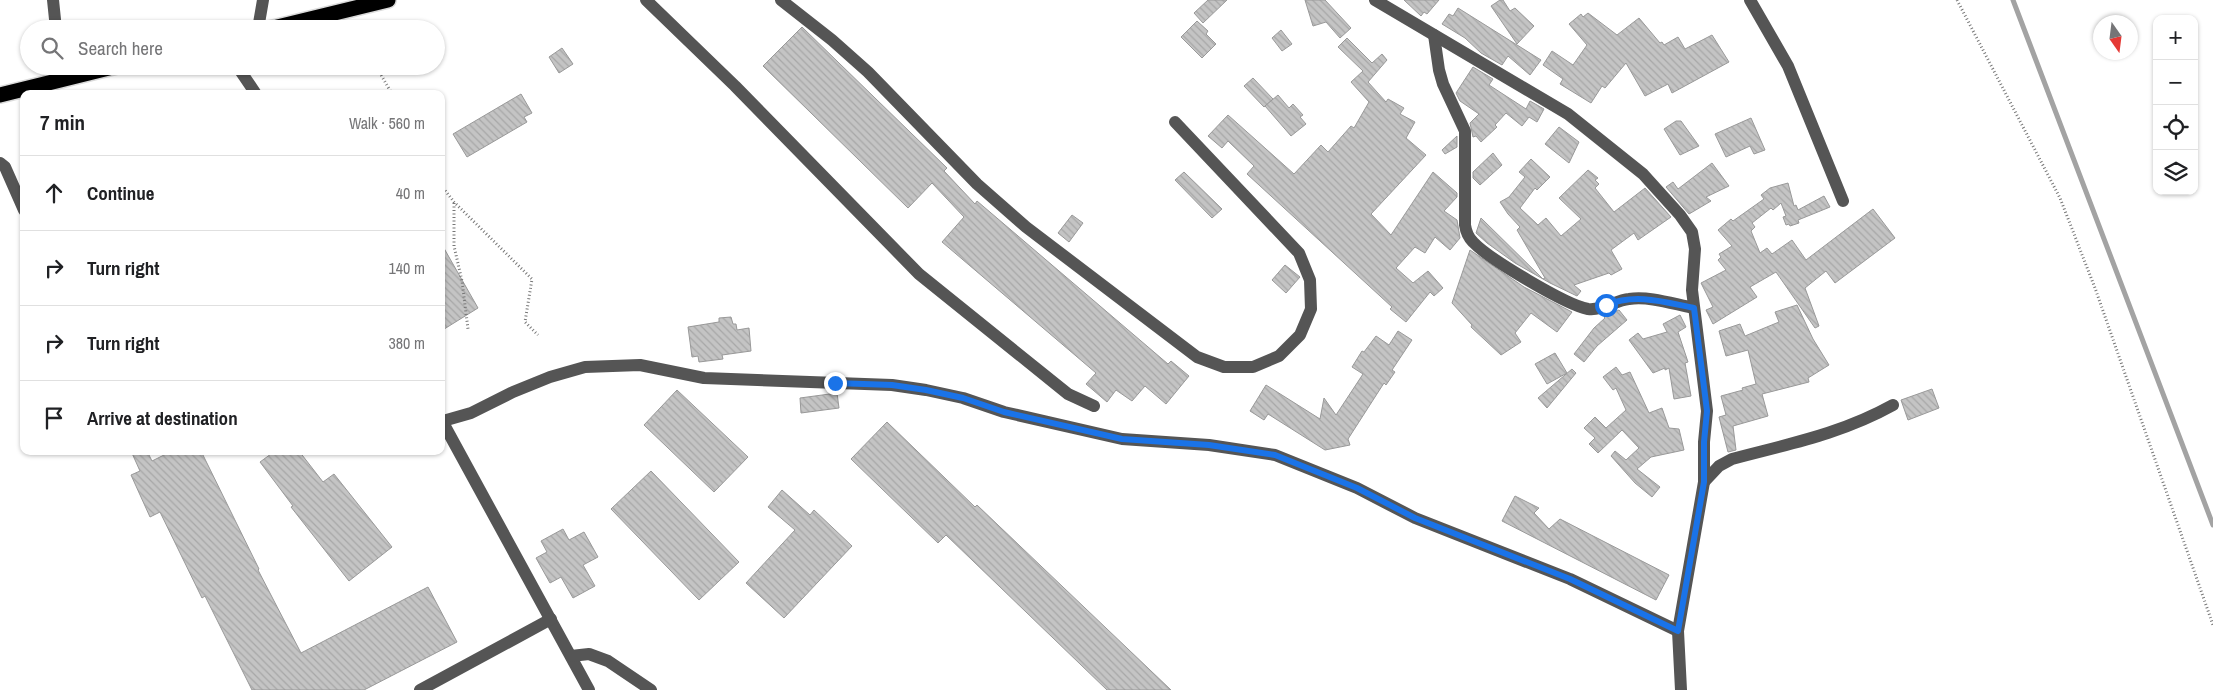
<!DOCTYPE html>
<meta charset="utf-8">
<style>
body{margin:0;font-family:"Archivo Narrow",sans-serif;background:#f2f2f2;color:#202124}
.controls{position:absolute;right:15px;top:15px;display:grid;overflow:hidden;border-radius:10px;box-shadow:0 1px 4px #0004}
.controls button{width:45px;height:45px;display:grid;place-items:center;padding:0;border:0;border-bottom:1px solid #e0e0e0;background:#fff;color:#202124;font:25px sans-serif}
.compass{position:absolute;left:2093px;top:15px;width:45px;height:45px;border-radius:50%;background:#fff;box-shadow:0 1px 4px #0004;rotate:166deg}
.stop{position:absolute;width:15px;height:15px;margin:-11px;border:4px solid #1a73e8;border-radius:50%;background:#fff}
.stop.end{background:#1a73e8;border-color:#fff;box-shadow:0 1px 5px #0008}
.list{margin:0;padding:0;list-style:none}
h2{display:flex;justify-content:space-between;align-items:center;height:65px;margin:0;padding:0 20px;font-size:21px}
h2 small{font-size:16px;font-weight:400;color:#757577}
.list li{display:grid;grid-template-columns:32px 1fr auto;gap:15px;align-items:center;box-sizing:border-box;height:75px;padding:0 20px;border-top:1px solid #e0e0e0}
.list b{display:block;font-size:19px;white-space:nowrap}
.list em{font-size:16px;font-style:normal;color:#757577}
.icon{flex:none;width:28px;height:28px;fill:none;stroke:currentColor;stroke-width:2;stroke-linecap:round;stroke-linejoin:round}
.map{position:relative;flex:none;width:2213px;height:690px;overflow:hidden}
.search{position:absolute;background:#fff;box-shadow:0 1px 4px #0004;left:20px;top:20px;width:425px;height:55px;display:flex;align-items:center;gap:12px;box-sizing:border-box;padding:0 18px;border-radius:28px;color:#757577;font-size:19px}
.panel{position:absolute;background:#fff;box-shadow:0 1px 4px #0004;left:20px;top:90px;width:425px;height:365px;border-radius:10px}
.map>svg:first-child{display:block}
.lines{fill:none;stroke-linecap:round;stroke-linejoin:round}
.stream{stroke:#a3a3a3;stroke-width:5}
.building{fill:url(#building-back-hatch);stroke:#999}
.highway-casing{stroke:#dbdbdb;stroke-width:18}
.path{stroke:#777;stroke-width:3;stroke-dasharray:1 2.5;stroke-linecap:butt}
.minor{stroke:#555;stroke-width:12}
.highway{stroke:#000;stroke-width:15}
.route{stroke:#1a73e8;stroke-width:6}
</style>
<div class="map">
<svg width="2213" height="690" viewBox="0 0 2213 690">
<defs>
<pattern id="building-back-hatch" width="6" height="6" patternUnits="userSpaceOnUse" patternTransform="scale(1.25)"><rect width="6" height="6" fill="#c4c4c4"/><path d="M-1 5l2 2M0 0l6 6M5-1l2 2" fill="none" stroke="#a7a7a7"/></pattern>
</defs>
<rect width="100%" height="100%" fill="#fff"/>
<g class="lines">
<!-- stream -->
<polyline class="stream" points="2013,0 2213,525"/>
</g>
<!-- building -->
<g class="building">
<polygon points="1208,0 1227,0 1203,23 1194,13"/>
<polygon points="1305,0 1325,0 1351,28 1340,38 1326,22 1313,26"/>
<polygon points="1404,0 1439,0 1427,14 1424,12 1421,16"/>
<polygon points="1500,0 1503,0 1510,11 1515,8 1534,26 1517,44 1491,6"/>
<polygon points="1458,8 1541,60 1530,75 1508,56 1502,65 1481,53 1465,38 1442,24 1449,14 1453,16"/>
<polygon points="1588,13 1617,35 1639,18 1660,43 1662,42 1664,45 1678,37 1685,49 1712,35 1729,62 1672,93 1668,84 1645,96 1626,63 1605,88 1602,86 1591,103 1560,84 1563,79 1543,65 1552,51 1573,65 1587,45 1569,24 1581,14 1583,17"/>
<polygon points="1197,21 1208,31 1206,34 1216,44 1202,58 1181,37"/>
<polygon points="802,27 947,168 944,171 975,204 977,201 1168,364 1171,361 1189,376 1166,404 1145,386 1132,401 1116,390 1107,402 1086,384 1096,373 942,242 964,217 932,183 908,208 763,66"/>
<polygon points="1281,30 1292,44 1282,51 1272,38"/>
<polygon points="1347,38 1372,63 1382,54 1387,60 1368,82 1386,102 1388,99 1404,108 1400,114 1415,122 1406,138 1426,155 1371,214 1391,235 1433,172 1457,193 1457,197 1444,211 1457,220 1460,238 1450,250 1435,237 1425,253 1415,247 1396,268 1413,283 1428,271 1443,288 1434,296 1430,292 1406,322 1390,309 1392,307 1247,174 1254,166 1228,141 1222,148 1208,136 1228,115 1294,174 1321,145 1328,152 1351,126 1354,128 1369,102 1351,82 1363,71 1338,47"/>
<polygon points="562,48 573,64 559,73 549,57"/>
<polygon points="1473,67 1493,79 1489,85 1526,109 1530,101 1544,109 1537,122 1529,117 1522,126 1506,113 1495,125 1497,127 1481,142 1476,136 1473,137 1470,123 1479,114 1460,101 1456,93"/>
<polygon points="1253,78 1273,99 1264,107 1244,86"/>
<polygon points="521,94 532,113 524,117 527,122 467,157 453,134"/>
<polygon points="1278,95 1289,108 1293,104 1303,115 1300,117 1306,124 1291,136 1265,106"/>
<polygon points="1751,118 1765,150 1754,154 1750,146 1726,157 1715,134"/>
<polygon points="1676,121 1681,121 1699,146 1680,155 1664,129"/>
<polygon points="1559,127 1579,142 1569,163 1545,144"/>
<polygon points="1457,136 1457,147 1445,154 1442,150"/>
<polygon points="1493,153 1502,165 1480,185 1473,178 1473,172"/>
<polygon points="1531,159 1550,177 1537,190 1535,188 1520,208 1538,225 1546,218 1561,236 1581,219 1559,198 1588,170 1598,178 1595,180 1599,184 1595,188 1614,212 1645,188 1671,217 1638,240 1634,233 1611,250 1622,269 1611,275 1609,273 1574,285 1581,291 1577,296 1550,283 1515,263 1487,243 1476,233 1481,218 1543,279 1545,278 1517,230 1520,227 1508,214 1500,202 1509,197 1525,177 1519,172"/>
<polygon points="1712,163 1729,186 1706,197 1711,201 1689,214 1666,187 1673,182 1678,189"/>
<polygon points="1184,172 1222,209 1212,218 1175,180"/>
<polygon points="1788,183 1794,206 1796,205 1798,210 1824,196 1830,207 1798,220 1799,223 1790,226 1789,224 1786,225 1783,217 1786,216 1781,203 1773,210 1771,208 1752,223 1755,227 1751,231 1760,253 1767,248 1772,254 1792,240 1806,260 1873,209 1895,238 1835,283 1826,271 1805,288 1819,326 1815,328 1776,272 1750,287 1757,297 1713,324 1706,310 1713,307 1701,283 1726,270 1718,260 1721,257 1719,254 1732,246 1718,230 1731,219 1733,221 1764,199 1761,195 1770,188"/>
<polygon points="1072,215 1083,223 1069,242 1058,233"/>
<polygon points="441,243 478,308 441,331"/>
<polygon points="1470,250 1524,287 1572,312 1557,332 1531,313 1515,333 1521,342 1501,355 1471,327 1472,325 1452,303"/>
<polygon points="1285,265 1300,277 1286,293 1272,280"/>
<polygon points="1797,305 1813,339 1829,365 1808,378 1809,382 1762,394 1768,416 1733,426 1736,450 1728,452 1719,417 1726,415 1721,396 1743,390 1742,388 1756,384 1748,350 1726,356 1719,331 1740,324 1745,336 1779,322 1775,312"/>
<polygon points="1619,310 1627,320 1597,346 1584,362 1574,354 1594,328 1605,318 1604,317"/>
<polygon points="1680,315 1686,327 1678,332 1688,362 1685,363 1691,396 1674,399 1669,368 1665,370 1665,368 1653,373 1629,340 1638,333 1643,339 1667,332 1663,324"/>
<polygon points="731,317 733,324 736,324 737,330 749,328 751,351 722,355 723,359 699,362 698,356 692,357 688,327 719,322 719,318"/>
<polygon points="1398,331 1412,340 1392,370 1395,372 1386,385 1384,383 1348,439 1350,445 1325,450 1268,414 1264,420 1250,411 1266,385 1320,419 1324,398 1336,415 1363,374 1352,367 1362,351 1364,352 1376,336 1389,345"/>
<polygon points="1555,353 1567,373 1547,384 1535,364"/>
<polygon points="1616,367 1622,375 1630,372 1649,413 1662,408 1669,428 1679,429 1684,450 1651,457 1637,469 1660,487 1652,497 1635,483 1611,456 1615,451 1626,460 1639,448 1622,430 1598,453 1589,444 1595,438 1584,428 1595,417 1606,428 1626,410 1616,388 1613,390 1603,377"/>
<polygon points="1572,369 1576,373 1547,408 1538,398"/>
<polygon points="1932,389 1939,408 1908,420 1901,400"/>
<polygon points="677,390 748,457 714,492 644,425"/>
<polygon points="837,393 839,408 801,413 800,398"/>
<polygon points="887,422 975,507 977,505 1171,690 1107,690 946,535 938,543 851,459"/>
<polygon points="131,451 147,451 152,461 172,451 201,451 259,569 258,570 301,653 428,587 457,642 364,690 252,690 205,596 202,598 160,512 150,517 131,475 140,471"/>
<polygon points="275,451 299,451 323,482 334,474 392,547 349,581 291,507 293,506 260,462"/>
<polygon points="651,471 739,562 699,600 611,509"/>
<polygon points="782,490 810,515 814,510 852,546 784,618 746,583 795,530 768,507"/>
<polygon points="1515,496 1539,508 1534,513 1549,529 1560,519 1669,575 1656,600 1502,521"/>
<polygon points="563,529 569,540 584,532 598,557 583,565 595,586 573,598 561,577 550,583 536,558 547,552 541,541"/>
</g>
<g class="lines">
<!-- highway casing -->
<g class="highway-casing">
<g id="highway">
<polyline points="269,29 388,0"/>
<polyline points="0,95 117,66"/>
</g>
</g>
<!-- path -->
<g class="path">
<polyline points="1957,0 2060,198 2095,288 2213,625"/>
<polyline points="357,22 360,29"/>
<polyline points="376,66 392,94"/>
<polyline points="441,185 454,202 532,279 525,322 538,335"/>
<polyline points="454,203 454,246 462,281 468,329"/>
</g>
<!-- minor -->
<g class="minor">
<polyline points="53,0 56,29"/>
<polyline points="646,0 735,86 919,274 1068,394 1094,406"/>
<polyline points="781,0 832,40 868,72 977,184 1026,227 1197,357 1224,367 1253,367 1279,356 1300,335 1311,309 1310,280 1299,253 1175,122"/>
<polyline points="1375,0 1568,114 1643,174 1680,215 1692,232 1695,249 1692,290 1707,411 1704,442 1704,482 1678,631 1681,690"/>
<polyline points="1750,0 1788,66 1843,201"/>
<polyline points="258,29 263,0"/>
<path d="M1434,35L1439,70L1443,84L1465,131V225C1466,232 1468,237 1473,242C1489,259 1566,305 1588,309C1602,311 1616,300 1629,299C1650,296 1673,304 1694,308"/>
<polyline points="61,66 63,80"/>
<polyline points="237,66 256,94"/>
<polyline points="0,163 5,167 24,210"/>
<polyline points="441,419 589,690"/>
<polyline points="443,421 471,413 513,392 550,377 585,367 640,365 704,378 892,385 926,390 963,398 1004,412 1122,439 1209,445 1275,455 1357,488 1415,518 1570,579 1678,631"/>
<path d="M1704,482L1719,466L1732,459C1788,444 1841,434 1893,405"/>
<polyline points="571,656 589,654 608,661 651,690"/>
<polyline points="420,690 551,619"/>
</g>
<!-- highway -->
<use href="#highway" class="highway"/>
</g>
<g class="lines">
<!-- route -->
<path class="route" d="M835,383L892,385L926,390L963,398L1004,412L1122,439L1209,445L1275,455L1357,488L1415,518L1570,579L1678,631L1704,482V442L1707,411L1694,308C1664,302 1636,293 1606,305"/>
</g>
</svg>
<div class="controls">
<button>+</button>
<button>−</button>
<button><svg class="icon" aria-label="locate" viewBox="0 0 24 24"><circle cx="12" cy="12" r="6"/><path d="M12 2v4M12 18v4M2 12h4M18 12h4"/></svg></button>
<button><svg class="icon" aria-label="layers" viewBox="0 0 24 24"><path d="M12 4l9 5-9 5-9-5zM3 14l9 5 9-5"/></svg></button>
</div>
<svg class="compass" viewBox="-18 -18 36 36"><path d="M0-13l5 13h-10z" fill="#e53935"/><path d="M0 13l5-13h-10z" fill="#757577"/></svg>
<div class="stop" style="left:1606px;top:305px"></div>
<div class="stop end" style="left:835px;top:383px"></div>
<div class="search"><svg class="icon" aria-label="search" viewBox="0 0 24 24"><circle cx="10" cy="10" r="6"/><path d="M15 15l6 6"/></svg>Search here</div>
<section class="panel">
<h2>7 min<small>Walk · 560 m</small></h2>
<ul class="list">
<li><svg class="icon" aria-label="ahead" viewBox="0 0 24 24"><path d="M12 20V5M6 11l6-6 6 6"/></svg><div><b>Continue</b></div><em>40 m</em></li>
<li><svg class="icon" aria-label="right" viewBox="0 0 24 24"><path d="M7 20v-9h11M14 6l5 5-5 5"/></svg><div><b>Turn right</b></div><em>140 m</em></li>
<li><svg class="icon" aria-label="right" viewBox="0 0 24 24"><path d="M7 20v-9h11M14 6l5 5-5 5"/></svg><div><b>Turn right</b></div><em>380 m</em></li>
<li><svg class="icon" aria-label="arrive" viewBox="0 0 24 24"><path d="M6 21V4h12l-3 4 3 4H6"/></svg><div><b>Arrive at destination</b></div></li>
</ul>
</section>
</div>
